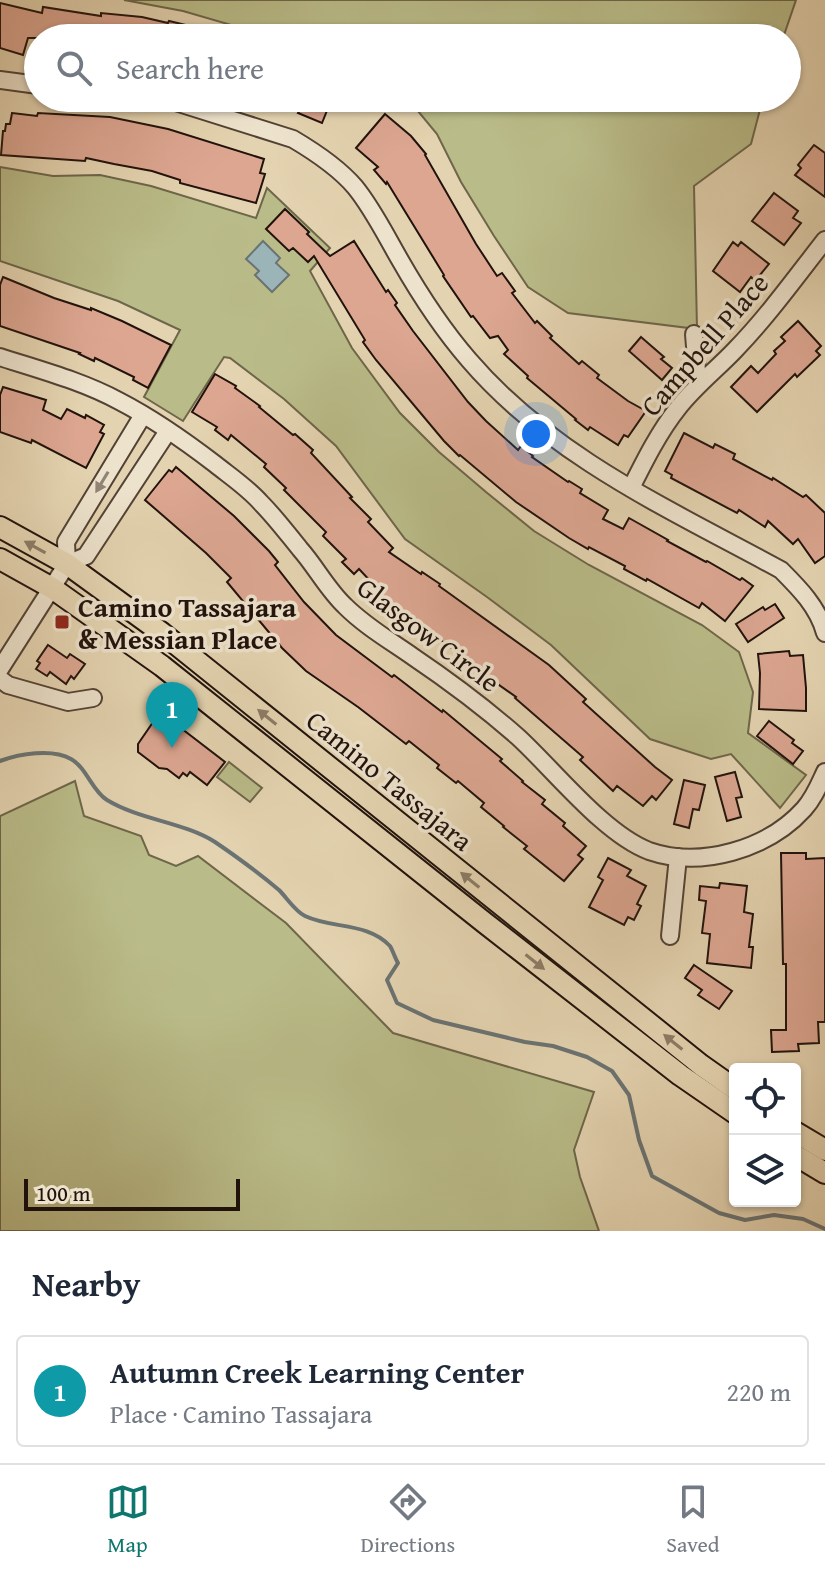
<!DOCTYPE html>
<meta charset="utf-8">
<style>
body{margin:0;font-family:"Gentium Book Plus",serif;background:#f6f6f7;color:#1f2937}
.controls{position:absolute;right:24px;bottom:24px;display:grid;overflow:hidden;border-radius:8px;box-shadow:0 2px 6px #0004}
.controls button{width:72px;height:72px;display:grid;place-items:center;padding:0;border:0;border-bottom:2px solid #e0e1e3;background:#fff;color:#1f2937;font:40px sans-serif}
.scale{position:absolute;left:24px;bottom:20px;width:216px;box-sizing:border-box;padding-left:8px;border:4px solid #21120c;border-top:0;font-size:22px;line-height:28px;white-space:nowrap;color:#21120c;-webkit-text-stroke:6px #ede2cc;paint-order:stroke}
.you{position:absolute;left:536px;top:434px;width:28px;height:28px;margin:-20px;border:6px solid #fff;border-radius:50%;background:#1a73e8;box-shadow:0 0 0 12px #1a73e833}
.badge{display:grid;place-items:center;width:52px;height:52px;border-radius:50%;background:#0f766e;color:#fff;font-size:26px;font-weight:700}
.pin{position:absolute;translate:-50% -66px;filter:drop-shadow(0 2px 4px #0008)}
.pin::after{content:'';position:absolute;top:42px;width:28px;height:24px;background:inherit;clip-path:polygon(0 0,100% 0,50% 100%)}
.list{margin:0;padding:0;list-style:none}
h2{display:flex;justify-content:space-between;align-items:center;height:104px;margin:0;padding:0 32px;font-size:34px}
h2 small{font-size:26px;font-weight:400;color:#747a83}
.list li{display:grid;grid-template-columns:52px 1fr auto;gap:24px;align-items:center;box-sizing:border-box;height:112px;margin:0 16px 16px;padding:0 16px;border:2px solid #e0e1e3;border-radius:8px}
.list b{display:block;font-size:30px;white-space:nowrap}
.list p{margin:0;font-size:26px;white-space:nowrap;color:#747a83}
.list em{font-size:26px;font-style:normal;color:#747a83}
.icon{flex:none;width:44px;height:44px;fill:none;stroke:currentColor;stroke-width:2;stroke-linecap:round;stroke-linejoin:round}
.map{position:relative;flex:none;width:825px;height:1231px;overflow:hidden}
.search{position:absolute;background:#fff;box-shadow:0 2px 6px #0004;left:24px;right:24px;top:24px;height:88px;display:flex;align-items:center;gap:20px;box-sizing:border-box;padding:0 28px;border-radius:44px;color:#747a83;font-size:30px}
.sheet{height:232px;background:#fff}
nav{display:flex;justify-content:space-around;align-items:center;box-sizing:border-box;height:112px;border-top:2px solid #e0e1e3;background:#fff;font-size:22px;color:#747a83}
nav a{display:grid;justify-items:center;gap:4px}
nav .on{color:#0f766e}
.map>svg:first-child{display:block}
.green{fill:#b9bb88;stroke:#6d664a;stroke-width:2}
.water{fill:#9bb4b8;stroke:#6a7373;stroke-width:2}
.lines{fill:none;stroke-linecap:round;stroke-linejoin:round}
.stream{stroke:#6a7373;stroke-width:4}
.building{fill:#dca691;stroke:#21120c;stroke-width:2}
.minor-casing{stroke:#524235;stroke-width:20}
.major-casing{stroke:#21120c;stroke-width:24}
.minor{stroke:#ede2cc;stroke-width:16}
.major{stroke:#e4d3b0;stroke-width:20}
.oneway{fill:#918476}
.oneway2{fill:#8c7c66}
.poi-dot{fill:#8f2418;stroke:#ede2cc;stroke-width:3}
.labels{text-anchor:middle;dominant-baseline:central;stroke-width:7;stroke-linejoin:round;paint-order:stroke}
.street-label{font-size:28px;fill:#21120c;stroke:#ede2cc}
.poi-label{font-size:28px;font-weight:bold;fill:#21120c;stroke:#ede2cc;text-anchor:start}
</style>
<div class="map">
<svg width="825" height="1231" viewBox="0 0 825 1231">
<rect width="100%" height="100%" fill="#e4d3b0"/>
<filter id="stains"><feTurbulence type="fractalNoise" baseFrequency=".0025" numOctaves="4"/><feColorMatrix values="0 0 0 0 .2 0 0 0 0 .09 0 0 0 0 .02 0 0 0 .5 -.17"/></filter>
<radialGradient id="worn" r=".72"><stop offset=".6" stop-color="#630" stop-opacity="0"/><stop offset="1" stop-color="#630" stop-opacity=".3"/></radialGradient>
<!-- green -->
<g class="green">
<polygon points="124,0 796,0 783,38 276,38 183,11"/>
<polygon points="403,98 763,98 751,144 694,186 697,329 568,313 528,287 494,236 461,182 437,134 413,105"/>
<polygon points="0,167 53,176 100,175 151,186 256,218 267,188 330,248 310,271 352,348 400,413 439,452 486,492 534,531 589,565 702,625 739,652 753,692 748,733 806,775 780,808 731,754 711,759 650,739 551,645 487,597 405,539 336,446 284,399 230,358 224,357 183,421 144,397 180,330 118,301 0,261"/>
<polygon points="229,762 262,788 250,802 217,777"/>
<polygon points="75,781 84,816 141,836 149,855 176,866 198,856 286,923 393,1033 594,1092 574,1150 580,1177 599,1231 0,1231 0,816"/>
</g>
<!-- water -->
<polygon class="water" points="263,241 280,258 276,263 289,275 272,292 255,275 259,271 246,259"/>
<g class="lines">
<!-- stream -->
<path class="stream" d="M0,761C19,754 52,748 71,759C87,768 92,791 107,800C140,820 183,822 215,842C237,857 259,873 279,890C287,898 295,911 305,916C332,929 368,922 390,946C393,951 395,958 398,963L387,980L397,1003L433,1020L525,1042L553,1046L587,1057L612,1071L629,1095L639,1140L652,1176L719,1213L745,1220L774,1215L803,1219L825,1229"/>
</g>
<!-- building -->
<g class="building">
<polygon points="0,3 42,13 43,7 101,16 101,13 142,17 168,23 169,21 190,26 190,29 211,35 210,38 28,38 23,55 0,48"/>
<polygon points="272,98 332,98 322,123 298,113 300,110 271,101"/>
<polygon points="12,113 37,116 38,113 110,117 168,129 264,159 260,173 265,174 256,203 180,183 180,180 152,171 114,164 86,158 85,161 1,155 3,131 5,131 6,124 10,124"/>
<polygon points="385,114 411,136 426,154 425,155 476,244 497,276 502,273 515,291 512,293 535,323 537,321 552,336 550,338 579,364 582,361 599,375 597,378 628,401 646,411 628,437 624,435 618,445 590,427 588,430 575,420 576,419 527,378 528,376 504,354 508,350 498,336 490,338 473,316 471,317 443,276 444,275 387,182 386,184 374,170 378,167 356,148"/>
<polygon points="814,145 825,153 825,197 795,175 801,168 798,165"/>
<polygon points="774,193 798,211 793,218 801,223 784,245 752,221"/>
<polygon points="285,209 309,232 307,234 330,256 354,241 386,292 388,290 397,303 395,305 413,331 468,402 486,421 518,450 521,446 533,456 532,457 568,482 569,481 582,489 580,493 608,510 603,519 623,529 629,518 668,540 667,541 706,562 707,561 740,580 742,578 753,586 725,621 702,603 699,608 647,579 646,581 624,569 625,566 589,547 588,549 569,538 516,502 460,455 459,456 444,441 376,360 363,342 365,340 314,256 308,262 293,248 289,251 266,229"/>
<polygon points="733,242 738,246 741,242 769,264 755,281 751,277 740,292 713,271"/>
<polygon points="3,277 54,298 91,310 91,308 122,321 171,345 148,388 133,380 134,377 95,358 94,361 79,354 80,353 0,326 0,285"/>
<polygon points="798,321 821,346 816,351 820,355 797,377 795,374 757,412 731,387 751,366 758,373 776,354 774,351 785,341 781,337"/>
<polygon points="641,337 664,357 661,359 672,368 662,380 629,351"/>
<polygon points="215,374 236,386 235,388 260,406 259,407 293,435 295,434 313,450 311,453 352,497 350,498 371,519 368,522 393,548 389,552 421,574 422,572 440,584 439,586 549,665 586,699 583,702 655,767 672,780 656,800 652,796 643,806 617,786 613,791 580,760 583,757 515,698 516,697 468,663 469,660 433,635 432,637 419,628 420,626 372,593 376,587 359,569 354,574 342,562 346,559 323,536 326,532 284,490 286,488 264,467 266,464 231,435 228,440 215,430 217,427 192,412"/>
<polygon points="3,387 46,400 43,410 61,419 67,409 85,418 86,415 104,425 100,432 104,434 86,468 32,440 31,443 0,432 0,395"/>
<polygon points="684,433 713,448 715,444 735,454 733,459 772,480 773,478 803,497 806,495 825,513 825,556 815,563 798,539 793,544 768,521 765,527 739,510 737,513 671,478 672,475 665,471"/>
<polygon points="176,467 234,516 269,551 278,562 275,565 304,602 336,635 392,677 394,675 442,712 443,710 502,759 500,761 523,781 522,782 545,800 542,804 565,823 563,826 586,846 578,855 583,859 564,881 524,849 527,846 503,827 504,826 481,807 484,803 458,781 456,783 437,768 439,765 409,741 406,744 358,707 306,671 282,648 227,582 231,578 206,553 145,500 169,470 172,472"/>
<polygon points="775,604 784,618 748,642 736,624 763,607 765,610"/>
<polygon points="48,645 67,658 70,654 85,664 74,679 71,676 66,684 50,672 47,676 36,669 40,663 37,661"/>
<polygon points="789,651 790,656 803,655 806,688 806,711 759,709 760,673 758,654"/>
<polygon points="160,712 225,762 207,785 190,772 187,776 183,773 179,778 167,769 159,768 138,752 138,744"/>
<polygon points="769,721 794,740 792,743 803,751 793,764 757,736"/>
<polygon points="735,772 742,797 736,798 741,817 727,821 715,777"/>
<polygon points="684,780 705,785 699,810 693,809 689,828 674,824"/>
<polygon points="781,853 806,853 806,859 825,858 825,1022 818,1022 819,1043 798,1044 799,1051 772,1052 771,1030 786,1030 786,964 783,964"/>
<polygon points="608,858 631,870 627,876 646,886 637,904 641,906 634,920 628,917 624,925 589,907 603,880 598,877"/>
<polygon points="720,883 747,886 744,912 753,914 749,947 753,947 751,968 707,963 710,934 702,933 706,901 699,900 700,886 719,888"/>
<polygon points="694,965 732,991 719,1009 698,995 702,990 685,978"/>
</g>
<g class="lines">
<!-- minor casing -->
<g class="minor-casing">
<g id="minor">
<polyline points="0,80 38,85"/>
<path d="M163,98L293,139C315,152 338,167 355,187C373,209 386,236 400,260C420,295 443,330 469,360C552,457 671,510 781,570C799,588 818,607 825,633"/>
<polyline points="694,334 698,384"/>
<path d="M0,357C40,370 82,381 119,401C152,418 185,441 215,464C230,476 248,488 261,503C275,517 287,533 300,549C316,567 327,589 345,606C365,626 389,640 412,656C449,681 484,707 518,737C554,770 604,834 649,851C701,869 768,849 804,809C814,798 819,785 825,772"/>
<path d="M631,488C645,460 659,432 678,408C695,386 716,370 735,350C768,316 796,277 825,240"/>
<polyline points="67,564 66,542 143,415"/>
<polyline points="0,669 67,564 86,556 168,431"/>
<polyline points="0,679 8,685 68,702 93,698"/>
<polyline points="670,936 678,857"/>
</g>
</g>
<!-- major casing -->
<g class="major-casing">
<g id="major">
<polyline points="0,527 67,564 162,633 701,1065 735,1089"/>
<polyline points="0,559 52,588 162,666 485,923 680,1075 735,1113"/>
<polyline points="795,1132 825,1150"/>
<polyline points="795,1155 825,1173"/>
</g>
</g>
<!-- minor -->
<use href="#minor" class="minor"/>
<!-- major -->
<use href="#major" class="major"/>
</g>
<!-- one-way arrows -->
<defs><path id="oneway-solid" d="M-6-.8H1V-3.2L6.5 0L1 3.2V.8H-6Z" transform="scale(2)"/></defs>
<use class="oneway" href="#oneway-solid" transform="translate(102 482) rotate(121)"/>
<g class="oneway2">
<use href="#oneway-solid" transform="translate(35 547) rotate(-151)"/>
<use href="#oneway-solid" transform="translate(267 717) rotate(-141)"/>
<use href="#oneway-solid" transform="translate(470 880) rotate(-141)"/>
<use href="#oneway-solid" transform="translate(535 962) rotate(38)"/>
<use href="#oneway-solid" transform="translate(673 1042) rotate(-141)"/>
</g>
<!-- markers -->
<rect class="poi-dot" x="54" y="614" width="16" height="16" rx="4"/>
<g class="labels">
<!-- street labels -->
<g class="street-label">
<text transform="translate(704 344) rotate(-49)">Campbell Place</text>
<text transform="translate(429 634) rotate(37)">Glasgow Circle</text>
<text transform="translate(390 780) rotate(39)">Camino Tassajara</text>
</g>
<!-- poi labels -->
<g class="poi-label">
<text x="78" y="606">Camino Tassajara<tspan x="78" dy="32">&amp; Messian Place</tspan></text>
</g>
</g>
<rect width="100%" height="100%" filter="url(#stains)"/>
<rect width="100%" height="100%" fill="url(#worn)"/>
</svg>
<div class="controls">
<button><svg class="icon" aria-label="locate" viewBox="0 0 24 24"><circle cx="12" cy="12" r="6"/><path d="M12 2v4M12 18v4M2 12h4M18 12h4"/></svg></button>
<button><svg class="icon" aria-label="layers" viewBox="0 0 24 24"><path d="M12 4l9 5-9 5-9-5zM3 14l9 5 9-5"/></svg></button>
</div>
<div class="scale">100 m</div>
<div class="you"></div>
<div class="pin badge" style="left:172px;top:748px;background:#0f9aa8">1</div>
<div class="search"><svg class="icon" aria-label="search" viewBox="0 0 24 24"><circle cx="10" cy="10" r="6"/><path d="M15 15l6 6"/></svg>Search here</div>
</div>
<section class="sheet">
<h2>Nearby<small></small></h2>
<ul class="list">
<li><span class="badge" style="background:#0f9aa8">1</span><div><b>Autumn Creek Learning Center</b><p>Place · Camino Tassajara</p></div><em>220 m</em></li>
</ul>
</section>
<nav>
<a class="on"><svg class="icon" aria-label="map" viewBox="0 0 24 24"><path d="M3 6l6-2 6 2 6-2v14l-6 2-6-2-6 2zM9 4v14M15 6v14"/></svg>Map</a>
<a><svg class="icon" aria-label="directions" viewBox="0 0 24 24"><path d="M12 3l9 9-9 9-9-9zM9 14v-3h6M13 9l2 2-2 2"/></svg>Directions</a>
<a><svg class="icon" aria-label="saved" viewBox="0 0 24 24"><path d="M7 4h10v16l-5-4-5 4z"/></svg>Saved</a>
</nav>
